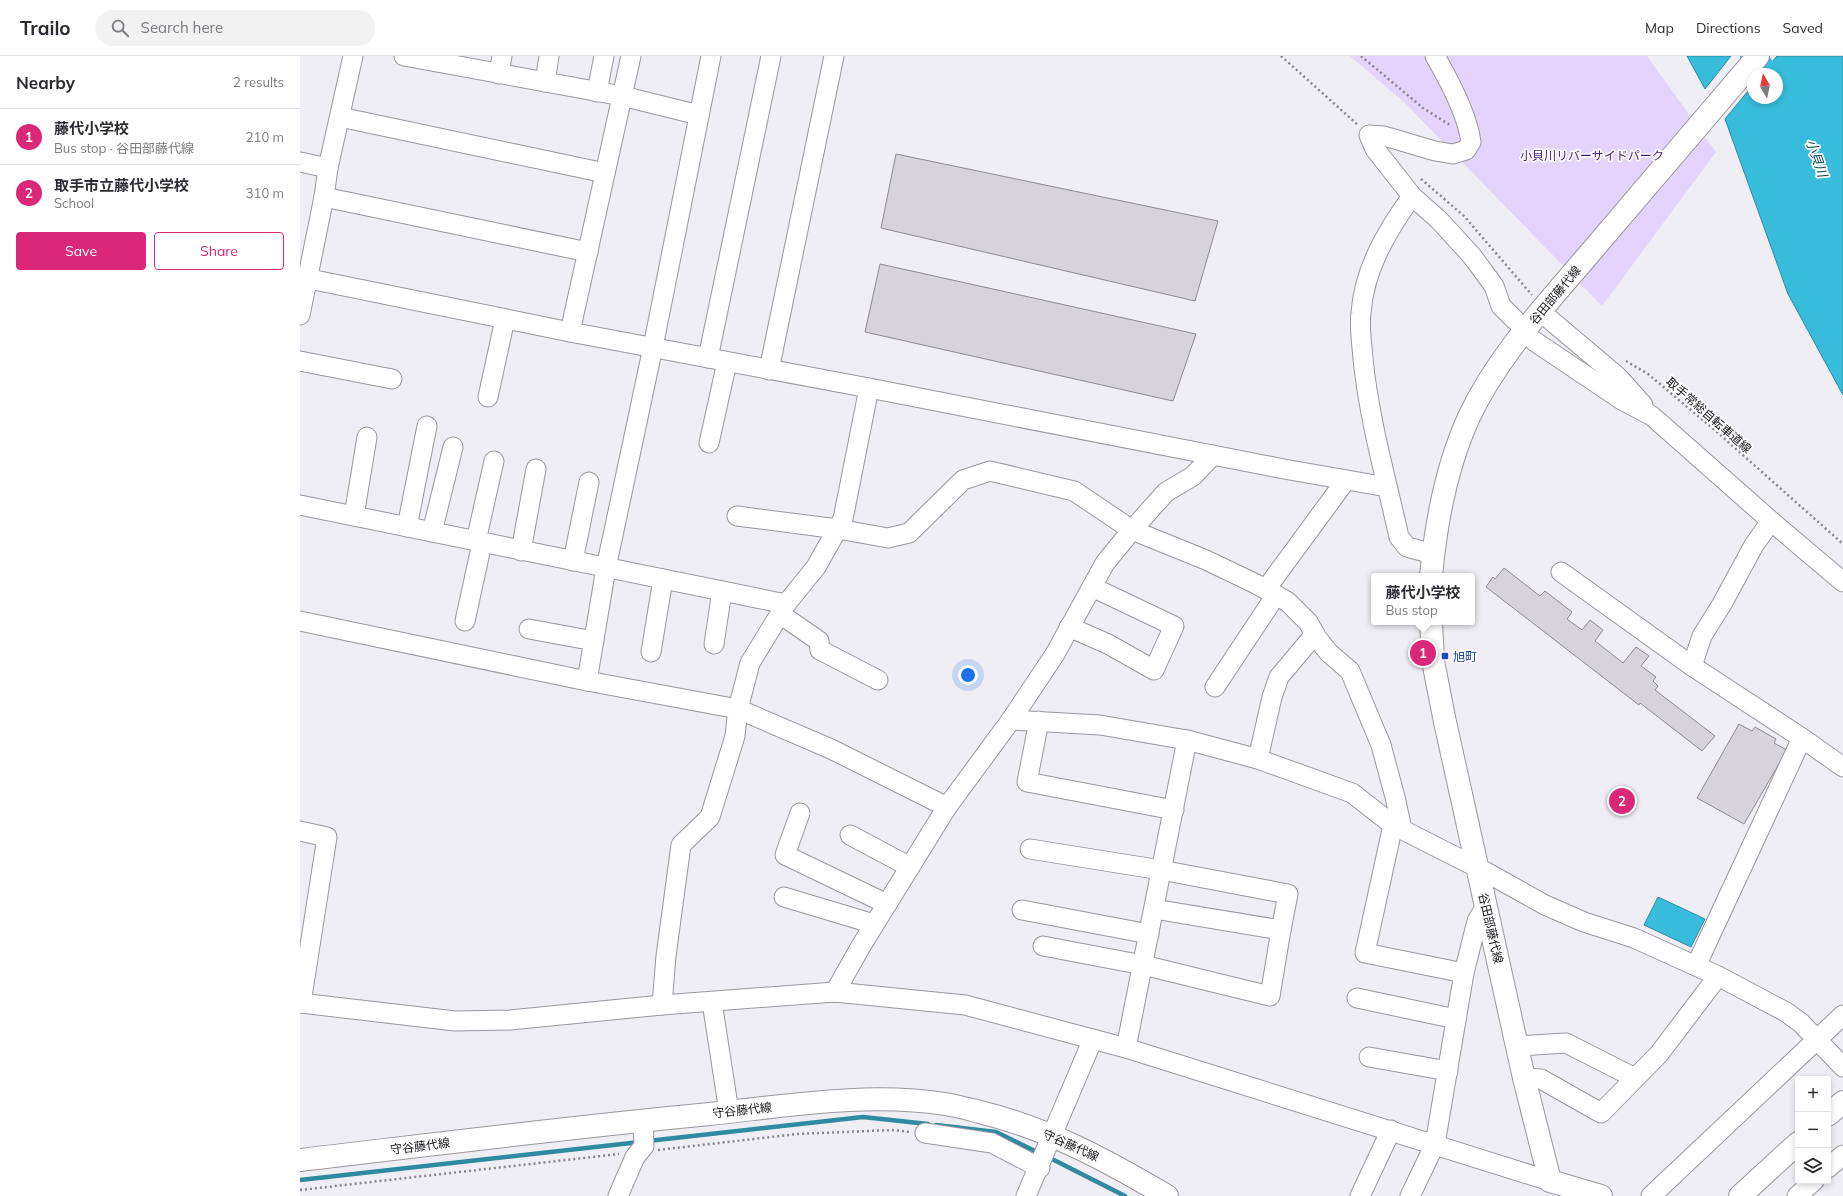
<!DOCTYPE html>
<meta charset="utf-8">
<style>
body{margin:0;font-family:Mulish,"Noto Sans JP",sans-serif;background:#f2f2f3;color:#2b2b33}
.controls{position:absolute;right:12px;bottom:12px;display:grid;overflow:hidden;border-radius:4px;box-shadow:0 2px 6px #0003}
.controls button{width:36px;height:36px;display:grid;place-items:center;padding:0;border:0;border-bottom:1px solid #e1e1e2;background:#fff;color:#2b2b33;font:20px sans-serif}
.compass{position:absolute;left:1447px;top:12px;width:36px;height:36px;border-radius:50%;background:#fff;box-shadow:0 2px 6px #0003;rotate:351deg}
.you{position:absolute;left:668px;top:619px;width:14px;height:14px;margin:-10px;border:3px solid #fff;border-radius:50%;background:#1a73e8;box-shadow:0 0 0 6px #1a73e833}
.badge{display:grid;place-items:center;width:26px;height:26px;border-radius:50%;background:#db2777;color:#fff;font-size:13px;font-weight:700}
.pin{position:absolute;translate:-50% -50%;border:2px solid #fff;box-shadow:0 1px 4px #0006}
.popup{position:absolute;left:1071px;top:517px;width:104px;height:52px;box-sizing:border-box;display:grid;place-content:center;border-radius:4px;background:#fff;filter:drop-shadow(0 1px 3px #0005);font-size:13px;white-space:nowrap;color:#7c7c81}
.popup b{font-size:15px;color:#2b2b33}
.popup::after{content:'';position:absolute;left:50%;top:100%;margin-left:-8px;border:8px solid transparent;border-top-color:#fff}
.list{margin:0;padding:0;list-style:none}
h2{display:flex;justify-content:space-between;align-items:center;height:52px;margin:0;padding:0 16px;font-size:17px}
h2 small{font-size:13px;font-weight:400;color:#7c7c81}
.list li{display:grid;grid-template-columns:26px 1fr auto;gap:12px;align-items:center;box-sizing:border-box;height:56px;padding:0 16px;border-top:1px solid #e1e1e2}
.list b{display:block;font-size:15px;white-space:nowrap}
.list p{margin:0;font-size:13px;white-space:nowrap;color:#7c7c81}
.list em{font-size:13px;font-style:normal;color:#7c7c81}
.actions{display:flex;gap:8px;padding:12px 16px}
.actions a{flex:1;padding:9px 0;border:1px solid #db2777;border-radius:4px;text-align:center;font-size:14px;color:#db2777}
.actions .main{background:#db2777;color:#fff}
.icon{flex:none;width:22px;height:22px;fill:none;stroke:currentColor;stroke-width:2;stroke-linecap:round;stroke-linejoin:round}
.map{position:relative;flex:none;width:1543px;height:1140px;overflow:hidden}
header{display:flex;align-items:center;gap:24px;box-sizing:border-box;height:56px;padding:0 20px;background:#fff;border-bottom:1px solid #e1e1e2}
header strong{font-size:19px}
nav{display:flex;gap:22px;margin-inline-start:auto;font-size:14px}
.search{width:280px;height:36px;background:#f2f2f3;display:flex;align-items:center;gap:10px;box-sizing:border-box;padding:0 14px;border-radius:22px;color:#7c7c81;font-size:15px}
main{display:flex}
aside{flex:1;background:#fff}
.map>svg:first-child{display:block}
.green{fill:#e3d3fd}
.water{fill:#38bcdb;stroke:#2e8aa0}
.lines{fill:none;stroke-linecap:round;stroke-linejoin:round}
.stream{stroke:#2e8aa0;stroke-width:4.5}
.river{stroke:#38bcdb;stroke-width:26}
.building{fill:#d6d3da;stroke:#8d8a91}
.minor-casing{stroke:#99969d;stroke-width:21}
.major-casing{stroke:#99969d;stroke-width:24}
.highway-casing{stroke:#99969d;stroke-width:24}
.path{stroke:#87868a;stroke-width:2.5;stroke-dasharray:2 3;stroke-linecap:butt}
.minor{stroke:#fff;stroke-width:19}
.major{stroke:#fff;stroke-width:22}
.highway{stroke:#fff;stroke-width:22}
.transit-dot{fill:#1a4fb4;stroke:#fdfcff;stroke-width:1.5}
.labels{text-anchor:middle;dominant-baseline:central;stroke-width:3.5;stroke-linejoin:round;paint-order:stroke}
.park-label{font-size:12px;fill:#4c1c79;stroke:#fdfcff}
.street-label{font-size:12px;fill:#171618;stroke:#fdfcff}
.transit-label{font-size:12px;fill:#164399;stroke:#fdfcff;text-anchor:start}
.water-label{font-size:13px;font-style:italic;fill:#0a4451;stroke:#fdfcff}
</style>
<header>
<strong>Trailo</strong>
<div class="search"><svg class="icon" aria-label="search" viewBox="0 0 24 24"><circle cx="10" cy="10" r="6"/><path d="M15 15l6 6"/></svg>Search here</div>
<nav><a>Map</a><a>Directions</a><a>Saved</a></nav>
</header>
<main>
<aside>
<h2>Nearby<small>2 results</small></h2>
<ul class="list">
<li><span class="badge">1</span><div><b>藤代小学校</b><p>Bus stop · 谷田部藤代線</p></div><em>210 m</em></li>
<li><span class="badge">2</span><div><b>取手市立藤代小学校</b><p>School</p></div><em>310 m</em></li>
</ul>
<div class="actions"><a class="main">Save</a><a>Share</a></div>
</aside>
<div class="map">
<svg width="1543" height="1140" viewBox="0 0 1543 1140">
<rect width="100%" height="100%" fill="#f0eef5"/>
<!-- green -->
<polygon class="green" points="1050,0 1347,0 1416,96 1302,250 1105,47"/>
<!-- water -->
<g class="water">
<polygon points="1387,0 1431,0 1405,33"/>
<polygon points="1477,0 1543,0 1543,339 1488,238 1425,63 1453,29 1453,42 1477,42 1477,18 1462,18"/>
<polygon points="1358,841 1405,863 1391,891 1344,869"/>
</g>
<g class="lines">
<!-- stream -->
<g class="stream">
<polyline points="636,1069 696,1076 739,1097"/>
<polyline points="348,1085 563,1061 628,1068"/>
<polyline points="748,1101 825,1140"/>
<polyline points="0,1124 340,1086"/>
</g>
<!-- river -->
<polyline class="river" points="1453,0 1466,18"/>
</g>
<!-- building -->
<g class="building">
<polygon points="596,98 918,165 895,245 581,172"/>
<polygon points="580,208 896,278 873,345 565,276"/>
<polygon points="1204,512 1240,540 1245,535 1272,556 1267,563 1282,574 1290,564 1303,574 1295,585 1323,607 1336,591 1349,600 1341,610 1356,621 1353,625 1358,630 1355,634 1415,680 1402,695 1340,647 1339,649 1186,531 1193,521 1195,523"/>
<polygon points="1439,668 1452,675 1455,671 1476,683 1474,687 1487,694 1444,768 1397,742"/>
</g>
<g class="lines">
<!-- minor casing -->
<g class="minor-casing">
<g id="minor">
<polyline points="104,0 322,40 399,59"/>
<polyline points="411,0 353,291 306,512 287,625 438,653 531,693 647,751"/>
<path d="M1135,0C1149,24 1167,57 1171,86L1166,94L1153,98L1135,95L1084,80L1069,79L1075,93L1112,140L1139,164L1172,200L1194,230L1201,250L1215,264"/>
<polyline points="199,18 202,0"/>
<polyline points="245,26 249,0"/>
<polyline points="297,36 304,0"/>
<polyline points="40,61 305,117"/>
<polyline points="0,106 28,112"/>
<path d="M1112,140C1087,175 1064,213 1061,257C1059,272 1062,288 1063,303C1069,363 1086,422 1099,481L1107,491L1133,498"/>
<polyline points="24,141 288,196"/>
<polyline points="0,221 270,276 569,332 984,413 1087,431"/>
<polyline points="1241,256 1318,321 1343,349"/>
<polyline points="0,259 24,141 28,112 53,0"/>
<polyline points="270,276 331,0"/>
<polyline points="1234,285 1322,344 1352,360 1471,465 1543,526"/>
<polyline points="408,302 471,0"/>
<polyline points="0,305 92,323"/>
<polyline points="469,314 534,0"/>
<polyline points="188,341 205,263"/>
<polyline points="409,387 427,306"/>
<polyline points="0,449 486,548"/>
<polyline points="54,460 67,381"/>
<polyline points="437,460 538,473 588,482 609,477 663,424 690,415 774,435 832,474 906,504 956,528 988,546 1008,566 1017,582 1029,597 1050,615 1081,689 1095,741 1102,773"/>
<polyline points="107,471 127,370"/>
<polyline points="132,476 153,391"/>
<polyline points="176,485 194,405"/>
<polyline points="221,495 236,413"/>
<polyline points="273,505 289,426"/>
<polyline points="1261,516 1392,610 1502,682 1543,711"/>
<polyline points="966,533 1046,424"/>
<polyline points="480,558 519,585 520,594 578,624"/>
<polyline points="0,565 287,625"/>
<polyline points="165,565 182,487"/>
<polyline points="769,571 808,588 854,614 874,570 792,531"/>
<polyline points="229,573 294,585"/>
<polyline points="414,588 422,535"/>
<polyline points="351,596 363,523"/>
<polyline points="1392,610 1402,580 1422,548 1454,489 1471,465"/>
<polyline points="915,631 976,539"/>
<polyline points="711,664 800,669 887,684 958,703 1052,737 1093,769 1186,816 1245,849 1284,866 1334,882 1418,920 1486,956 1501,967 1543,1011"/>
<polyline points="739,665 727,726 874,754"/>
<polyline points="958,703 972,641 979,621 1015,578"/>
<polyline points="500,757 485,799 587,848"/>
<polyline points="1093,769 1065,897 1164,917"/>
<polyline points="0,775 27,781 1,947"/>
<polyline points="550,779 610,811"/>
<polyline points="730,793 861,814 988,838 981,874 854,853"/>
<polyline points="484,841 574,868"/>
<polyline points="722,854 849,878"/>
<polyline points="743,890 843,909 970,940 981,874"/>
<polyline points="1396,910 1502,682"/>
<polyline points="535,936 561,890 647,751 711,664 755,598 805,507 832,474 866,436 893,420 913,399"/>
<polyline points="1057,942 1156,963"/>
<polyline points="412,946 429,1056"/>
<polyline points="0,947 155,965 210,964 362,949 535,936 665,949 826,992 1250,1125"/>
<polyline points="362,949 366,900 381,789 410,761 435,680 438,653 450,607 486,548 516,511 543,463 569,332"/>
<polyline points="1218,990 1266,987 1335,1022"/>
<polyline points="826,992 887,684"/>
<polyline points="1069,1001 1148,1015"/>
<polyline points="1224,1022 1241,1023 1301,1057 1359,998 1418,920"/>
<polyline points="625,1077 692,1087 740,1112"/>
<polyline points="1528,1112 1543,1099"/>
<polyline points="318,1140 335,1101 344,1090 343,1064"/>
<polyline points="726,1140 793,983"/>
<polyline points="1060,1140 1091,1074"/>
<polyline points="1110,1140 1135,1088 1164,917 1177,865 1186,850"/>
<polyline points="1351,1140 1543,959"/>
<polyline points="1497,1140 1514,1125"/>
</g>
</g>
<!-- major casing -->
<g class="major-casing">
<g id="major">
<path d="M1131,520C1136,466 1146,411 1169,361C1198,299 1247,248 1290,197C1346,131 1402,66 1458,0"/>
<polyline points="1131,566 1133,605 1145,666 1224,1022 1250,1125 1301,1140"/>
<path d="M0,1104C136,1088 272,1071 409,1058C487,1050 567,1036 645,1048C657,1050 668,1053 680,1056C749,1073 806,1104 867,1140"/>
</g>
</g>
<!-- highway casing -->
<g class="highway-casing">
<g id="highway">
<polyline points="1528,1059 1543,1046"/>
<polyline points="1440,1140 1498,1087"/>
</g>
</g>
<!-- path -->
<g class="path">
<polyline points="981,0 1058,69"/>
<polyline points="1061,0 1123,52 1150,69"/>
<polyline points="1121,123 1164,160 1232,239"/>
<polyline points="1326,305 1348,318 1417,376 1543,488"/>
<polyline points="358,1094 497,1078 592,1074 610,1076"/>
<polyline points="0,1134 319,1098"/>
</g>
<!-- minor -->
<use href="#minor" class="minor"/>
<!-- major -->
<use href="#major" class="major"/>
<!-- highway -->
<use href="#highway" class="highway"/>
</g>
<!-- markers -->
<rect class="transit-dot" x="1141" y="596" width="8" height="8" rx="2"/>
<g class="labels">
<!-- park labels -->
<g class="park-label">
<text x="1292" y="99">小貝川リバーサイドパーク</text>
</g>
<!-- street labels -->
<g class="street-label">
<text transform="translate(1255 239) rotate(-50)">谷田部藤代線</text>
<text transform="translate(1409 359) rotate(41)">取手常総自転車道線</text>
<text transform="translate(1191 872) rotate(77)">谷田部藤代線</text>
<text transform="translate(442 1054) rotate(-6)">守谷藤代線</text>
<text transform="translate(771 1089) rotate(24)">守谷藤代線</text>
<text transform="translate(120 1090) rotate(-7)">守谷藤代線</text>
</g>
<!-- transit labels -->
<g class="transit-label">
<text x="1153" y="600">旭町</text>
</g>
<!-- water labels -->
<g class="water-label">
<text transform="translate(1517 102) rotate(71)">小貝川</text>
</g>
</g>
</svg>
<div class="controls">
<button>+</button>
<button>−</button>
<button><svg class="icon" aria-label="layers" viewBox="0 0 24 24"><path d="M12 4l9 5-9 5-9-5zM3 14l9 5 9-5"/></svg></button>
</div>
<svg class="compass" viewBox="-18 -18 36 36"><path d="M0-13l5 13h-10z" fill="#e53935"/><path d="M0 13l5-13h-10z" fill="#7c7c81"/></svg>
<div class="you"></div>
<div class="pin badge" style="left:1123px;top:597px">1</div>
<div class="popup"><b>藤代小学校</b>Bus stop</div>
<div class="pin badge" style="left:1322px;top:745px">2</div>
</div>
</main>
